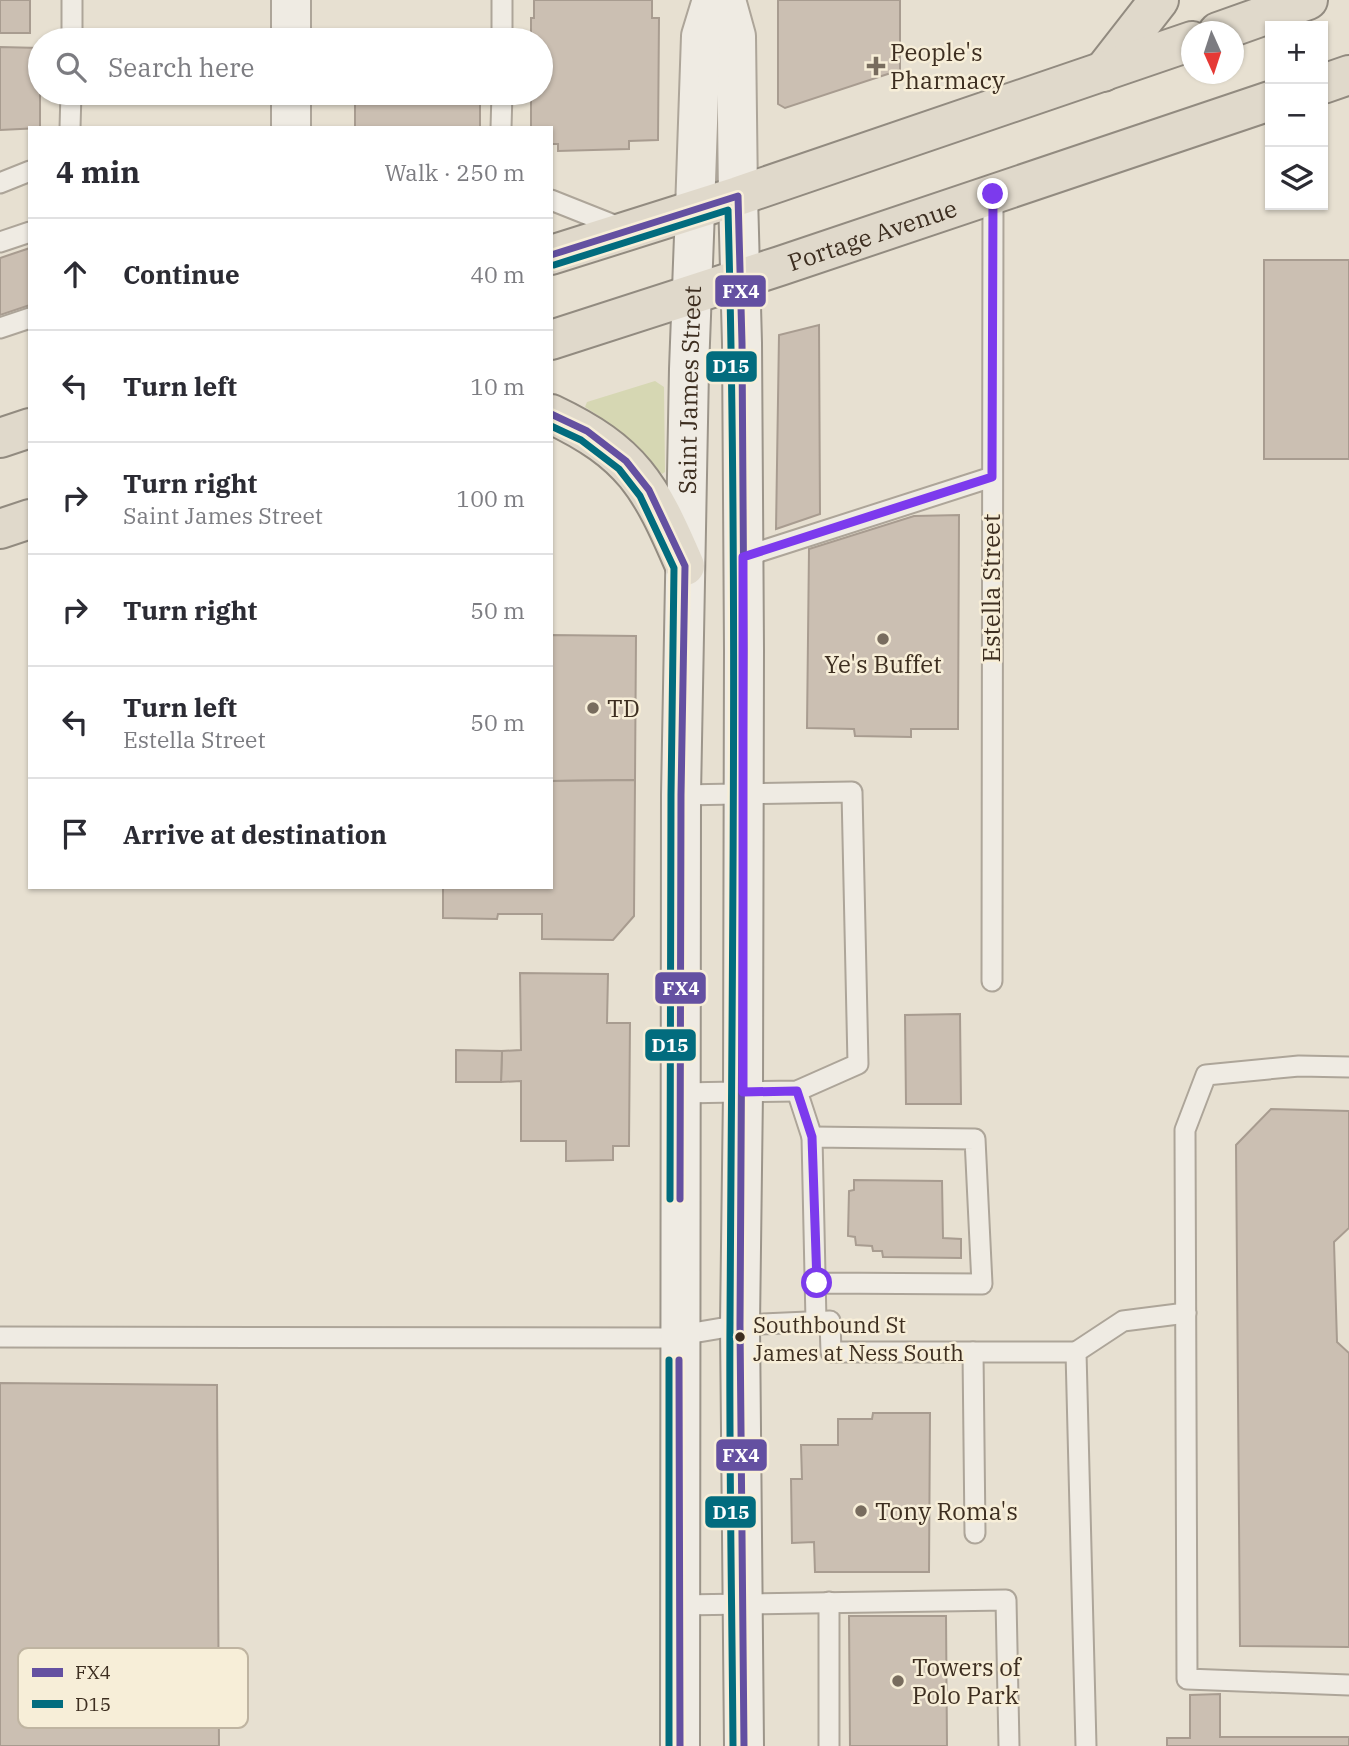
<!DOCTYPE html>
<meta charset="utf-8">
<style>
body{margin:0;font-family:"IBM Plex Serif",serif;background:#f7f7f7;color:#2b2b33}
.controls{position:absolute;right:21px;top:21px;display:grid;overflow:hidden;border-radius:0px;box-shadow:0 2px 5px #0004}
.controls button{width:63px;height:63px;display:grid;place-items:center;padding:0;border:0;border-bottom:2px solid #e1e1e2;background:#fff;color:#2b2b33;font:35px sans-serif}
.compass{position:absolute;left:1181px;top:21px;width:63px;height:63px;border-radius:50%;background:#fff;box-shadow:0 2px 5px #0004;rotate:177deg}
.stop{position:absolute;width:21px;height:21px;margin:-16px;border:5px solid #7c3aed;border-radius:50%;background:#fff}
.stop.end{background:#7c3aed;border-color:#fff;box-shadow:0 2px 7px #0008}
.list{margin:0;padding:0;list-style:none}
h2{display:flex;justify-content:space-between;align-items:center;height:91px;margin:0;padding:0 28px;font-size:30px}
h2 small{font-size:23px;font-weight:400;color:#7c7c81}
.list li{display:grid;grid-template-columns:46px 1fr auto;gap:21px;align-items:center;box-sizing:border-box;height:112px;padding:0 28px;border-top:2px solid #e1e1e2}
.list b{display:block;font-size:26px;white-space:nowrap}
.list p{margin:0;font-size:23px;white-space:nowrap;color:#7c7c81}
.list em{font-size:23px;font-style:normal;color:#7c7c81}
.icon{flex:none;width:38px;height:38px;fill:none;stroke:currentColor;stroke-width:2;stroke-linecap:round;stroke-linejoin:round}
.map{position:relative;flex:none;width:1349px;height:1746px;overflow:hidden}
.search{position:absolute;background:#fff;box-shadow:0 2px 5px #0004;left:28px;top:28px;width:525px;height:77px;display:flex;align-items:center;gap:18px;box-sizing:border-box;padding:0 24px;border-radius:38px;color:#7c7c81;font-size:26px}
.panel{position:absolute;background:#fff;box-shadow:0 2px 5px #0004;left:28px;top:126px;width:525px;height:763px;border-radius:0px}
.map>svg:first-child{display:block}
.green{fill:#d6d7b3}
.building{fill:#cbbfb2;stroke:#a89c90;stroke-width:2}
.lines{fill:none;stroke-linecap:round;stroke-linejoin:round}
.service-casing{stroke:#ada599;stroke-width:23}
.minor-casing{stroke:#ada599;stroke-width:42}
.secondary-casing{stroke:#9c958a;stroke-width:42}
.trunk-casing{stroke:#928b80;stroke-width:42}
.service{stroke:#efebe3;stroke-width:19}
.minor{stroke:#efebe3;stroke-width:38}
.secondary{stroke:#efebe3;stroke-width:38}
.trunk{stroke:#e0d9cb;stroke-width:38}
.bus-1-casing{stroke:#f7eed8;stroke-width:12}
.bus-2-casing{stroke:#f7eed8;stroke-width:12}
.bus-1{stroke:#6450a1;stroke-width:7}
.bus-2{stroke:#026c7e;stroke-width:7}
.route{stroke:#7c3aed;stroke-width:9}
.poi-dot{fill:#786c5e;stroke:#f7eed8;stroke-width:2.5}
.bus-dot{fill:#3d2e20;stroke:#f7eed8;stroke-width:2.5}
.labels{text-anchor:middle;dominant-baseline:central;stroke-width:5;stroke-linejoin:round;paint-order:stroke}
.bus-label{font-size:22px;fill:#3d2e20;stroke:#f7eed8;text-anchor:start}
.poi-label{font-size:24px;fill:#3d2e20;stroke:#f7eed8;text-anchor:start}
.street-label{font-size:24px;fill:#3d2e20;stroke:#f7eed8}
.key{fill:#f7eed8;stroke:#bfb4a1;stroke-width:2}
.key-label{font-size:19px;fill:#3d2e20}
.line-badge{stroke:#f7eed8;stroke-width:2.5}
.badge-label{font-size:19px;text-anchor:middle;font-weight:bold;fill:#fff}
</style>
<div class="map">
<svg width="1349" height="1746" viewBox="0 0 1349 1746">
<rect width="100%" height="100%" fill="#e7e0d1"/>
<!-- green -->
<path class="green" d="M655,381L664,387L665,472L662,474C640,446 615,426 585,407L587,402Z"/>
<!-- building -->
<g class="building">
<rect x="0" y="0" width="30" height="33"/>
<polygon points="534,0 652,0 652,18 659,18 658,140 629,141 629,149 558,151 558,144 551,144 551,128 531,128 531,93 541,93 541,40 531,40 531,18 534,18"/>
<polygon points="778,0 900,0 900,70 785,108 778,104"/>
<polygon points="0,47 40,48 40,128 0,130"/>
<rect x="355" y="93" width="125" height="35"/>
<polygon points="30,248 30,305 0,315 0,258"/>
<rect x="1264" y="260" width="85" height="199"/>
<polygon points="819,325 820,514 776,529 779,335"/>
<polygon points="959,515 958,729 911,729 911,737 855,736 854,729 807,728 809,549 914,516"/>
<polygon points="551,635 636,636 635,780 551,781"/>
<polygon points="635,780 634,916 613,940 542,939 542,914 498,914 497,919 443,918 443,887 551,887 551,781"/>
<polygon points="520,973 608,974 607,1023 630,1023 629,1146 613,1146 613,1160 566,1161 566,1141 521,1141 521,1081 501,1082 502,1051 521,1050"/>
<polygon points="960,1014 961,1104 906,1104 905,1015"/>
<polygon points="456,1050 502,1051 501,1082 456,1082"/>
<polygon points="1271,1109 1349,1111 1349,1228 1334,1242 1337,1342 1349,1353 1349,1647 1240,1646 1236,1145"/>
<polygon points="854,1180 942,1181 943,1238 961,1239 961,1258 883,1257 882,1251 873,1251 872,1246 856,1245 855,1237 848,1236 849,1191 854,1190"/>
<polygon points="0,1383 217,1385 219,1746 0,1746"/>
<polygon points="873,1413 930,1413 929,1572 815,1572 814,1542 792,1543 791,1479 802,1479 801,1445 838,1445 838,1419 872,1419"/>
<polygon points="849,1616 946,1616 947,1746 850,1746"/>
<polygon points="1220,1694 1220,1737 1349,1737 1349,1746 1167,1746 1167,1738 1190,1738 1190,1695"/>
</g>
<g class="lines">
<!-- service casing -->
<g class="service-casing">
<g id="service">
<polyline points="72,40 72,0"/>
<polyline points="502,40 502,0"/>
<polyline points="70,128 71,93"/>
<polyline points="501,128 502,93"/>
<polyline points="0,183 30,171"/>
<polyline points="551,200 624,229"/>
<polyline points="0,242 30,232"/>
<polyline points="0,328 30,318"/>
<polyline points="743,557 992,477"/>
<polyline points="992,981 993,194"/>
<polyline points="1349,1067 1299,1066 1206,1075 1185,1130 1187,1679 1349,1685"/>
<polyline points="797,1091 812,1137"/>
<polyline points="681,1093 797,1091 858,1064 852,792 681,795"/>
<polyline points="816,1321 812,1137 975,1139 982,1284 817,1283"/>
<polyline points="0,1337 663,1338 740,1325 830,1321 831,1352 1076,1352"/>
<polyline points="973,1352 975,1533"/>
<polyline points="679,1605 1006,1600 1009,1746"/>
<polyline points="829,1746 829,1602"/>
<polyline points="1086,1746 1076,1352 1123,1321 1186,1313"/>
</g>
</g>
<!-- minor casing -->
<g class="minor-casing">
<g id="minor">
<polyline points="726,0 736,36 738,196"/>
<polyline points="291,40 291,0"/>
<polyline points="291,128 291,93"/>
<polyline points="695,210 701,36 712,0"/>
</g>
</g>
<!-- secondary casing -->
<g class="secondary-casing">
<g id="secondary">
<polyline points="738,196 742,343 744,650 743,1092 740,1325 744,1746"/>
<path id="s1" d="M680,1746L681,795L689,369L695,210"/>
</g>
</g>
<!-- trunk casing -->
<g class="trunk-casing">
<g id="trunk">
<polyline points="1218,32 1308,0"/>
<polyline points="1103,72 1159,0"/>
<polyline points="1323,84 1349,75"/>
<polyline points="551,255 738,196 1192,41"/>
<path id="s2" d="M551,340L780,266L1270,101"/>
<path d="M551,414C633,453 650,485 685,566"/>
<polyline points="0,438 30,428"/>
<polyline points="0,529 30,519"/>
</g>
</g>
<!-- service -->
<use href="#service" class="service"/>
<!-- minor -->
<use href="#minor" class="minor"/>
<!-- secondary -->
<use href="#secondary" class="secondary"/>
<!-- trunk -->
<use href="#trunk" class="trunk"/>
<!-- bus-1 casing -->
<g class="bus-1-casing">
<g id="bus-1">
<polyline points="551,255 738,196 742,343 744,650 740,1325 744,1746"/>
<polyline points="551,414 587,431 626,461 649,490 685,566 681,795 680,1199"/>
<polyline points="679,1360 680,1746"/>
</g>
</g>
<!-- bus-2 casing -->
<g class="bus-2-casing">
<g id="bus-2">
<path d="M554,265L728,210C738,581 732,951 730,1322C729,1463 732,1605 733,1746"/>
<polyline points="551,426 581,440 619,469 640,496 674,568 671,795 670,1199"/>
<polyline points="669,1360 669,1746"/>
</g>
</g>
<!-- bus-1 -->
<use href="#bus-1" class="bus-1"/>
<!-- bus-2 -->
<use href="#bus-2" class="bus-2"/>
</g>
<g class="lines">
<!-- route -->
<polyline class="route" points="817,1283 812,1137 797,1091 743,1092 743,557 992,477 993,194"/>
</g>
<!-- markers -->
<g class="poi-dot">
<path d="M872.5 55.5h7v7h7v7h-7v7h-7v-7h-7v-7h7z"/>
<circle cx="883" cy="639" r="7"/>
<circle cx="593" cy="708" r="7"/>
<circle cx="861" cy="1511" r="7"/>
<circle cx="898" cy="1681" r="7"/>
</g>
<circle class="bus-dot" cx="740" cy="1337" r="6"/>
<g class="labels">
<!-- bus labels -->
<g class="bus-label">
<text x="753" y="1324">Southbound St<tspan x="753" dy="28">James at Ness South</tspan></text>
</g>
<!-- poi labels -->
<g class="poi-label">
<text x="890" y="52">People's<tspan x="890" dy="28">Pharmacy</tspan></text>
<text x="883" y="664" text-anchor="middle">Ye's Buffet</text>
<text x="607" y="708">TD</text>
<text x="875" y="1511">Tony Roma's</text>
<text x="912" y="1667">Towers of<tspan x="912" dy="28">Polo Park</tspan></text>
</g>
<!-- street labels -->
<g class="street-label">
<text stroke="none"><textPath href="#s2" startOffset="338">Portage Avenue</textPath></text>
<text stroke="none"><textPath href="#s1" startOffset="1356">Saint James Street</textPath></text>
<text transform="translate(991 588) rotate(-90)">Estella Street</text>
</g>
</g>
<!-- legend -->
<rect x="18" y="1648" width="230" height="80" rx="10" class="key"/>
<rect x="32" y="1668" width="31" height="9" fill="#6450a1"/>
<rect x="32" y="1700" width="31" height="8" fill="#026c7e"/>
<g class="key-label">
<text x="75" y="1679">FX4</text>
<text x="75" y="1711">D15</text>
</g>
<g class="line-badge">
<rect x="714" y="274" width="53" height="34" rx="7" fill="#6450a1"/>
<rect x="705" y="350" width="53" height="33" rx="7" fill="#026c7e"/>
<rect x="654" y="971" width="53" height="34" rx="7" fill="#6450a1"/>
<rect x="644" y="1028" width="53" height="34" rx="7" fill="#026c7e"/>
<rect x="715" y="1438" width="53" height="34" rx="7" fill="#6450a1"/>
<rect x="704" y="1495" width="53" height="34" rx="7" fill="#026c7e"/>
</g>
<g class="badge-label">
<text x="741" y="298">FX4</text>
<text x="731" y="373">D15</text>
<text x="681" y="995">FX4</text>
<text x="670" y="1052">D15</text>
<text x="741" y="1462">FX4</text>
<text x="731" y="1519">D15</text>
</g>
</svg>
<div class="controls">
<button>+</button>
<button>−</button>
<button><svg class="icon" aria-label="layers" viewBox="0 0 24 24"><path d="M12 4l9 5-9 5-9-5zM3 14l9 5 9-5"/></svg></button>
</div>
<svg class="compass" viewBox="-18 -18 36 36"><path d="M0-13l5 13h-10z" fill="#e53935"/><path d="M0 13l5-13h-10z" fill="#7c7c81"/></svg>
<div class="stop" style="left:817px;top:1283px"></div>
<div class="stop end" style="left:993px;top:194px"></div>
<div class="search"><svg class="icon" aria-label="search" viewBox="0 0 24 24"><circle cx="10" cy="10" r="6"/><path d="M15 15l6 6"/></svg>Search here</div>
<section class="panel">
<h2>4 min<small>Walk · 250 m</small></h2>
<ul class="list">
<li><svg class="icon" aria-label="ahead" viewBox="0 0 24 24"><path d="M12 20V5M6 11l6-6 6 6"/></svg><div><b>Continue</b></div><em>40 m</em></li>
<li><svg class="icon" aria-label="left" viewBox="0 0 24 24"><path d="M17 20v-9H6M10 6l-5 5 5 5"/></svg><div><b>Turn left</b></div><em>10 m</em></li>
<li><svg class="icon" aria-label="right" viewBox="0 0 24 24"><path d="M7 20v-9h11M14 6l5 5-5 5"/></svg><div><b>Turn right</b><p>Saint James Street</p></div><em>100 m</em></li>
<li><svg class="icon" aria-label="right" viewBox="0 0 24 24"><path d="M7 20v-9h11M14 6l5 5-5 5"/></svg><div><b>Turn right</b></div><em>50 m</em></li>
<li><svg class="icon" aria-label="left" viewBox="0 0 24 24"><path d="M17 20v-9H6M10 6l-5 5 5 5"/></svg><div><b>Turn left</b><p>Estella Street</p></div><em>50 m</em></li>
<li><svg class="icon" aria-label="arrive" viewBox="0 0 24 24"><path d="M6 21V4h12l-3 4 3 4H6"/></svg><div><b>Arrive at destination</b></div></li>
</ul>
</section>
</div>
